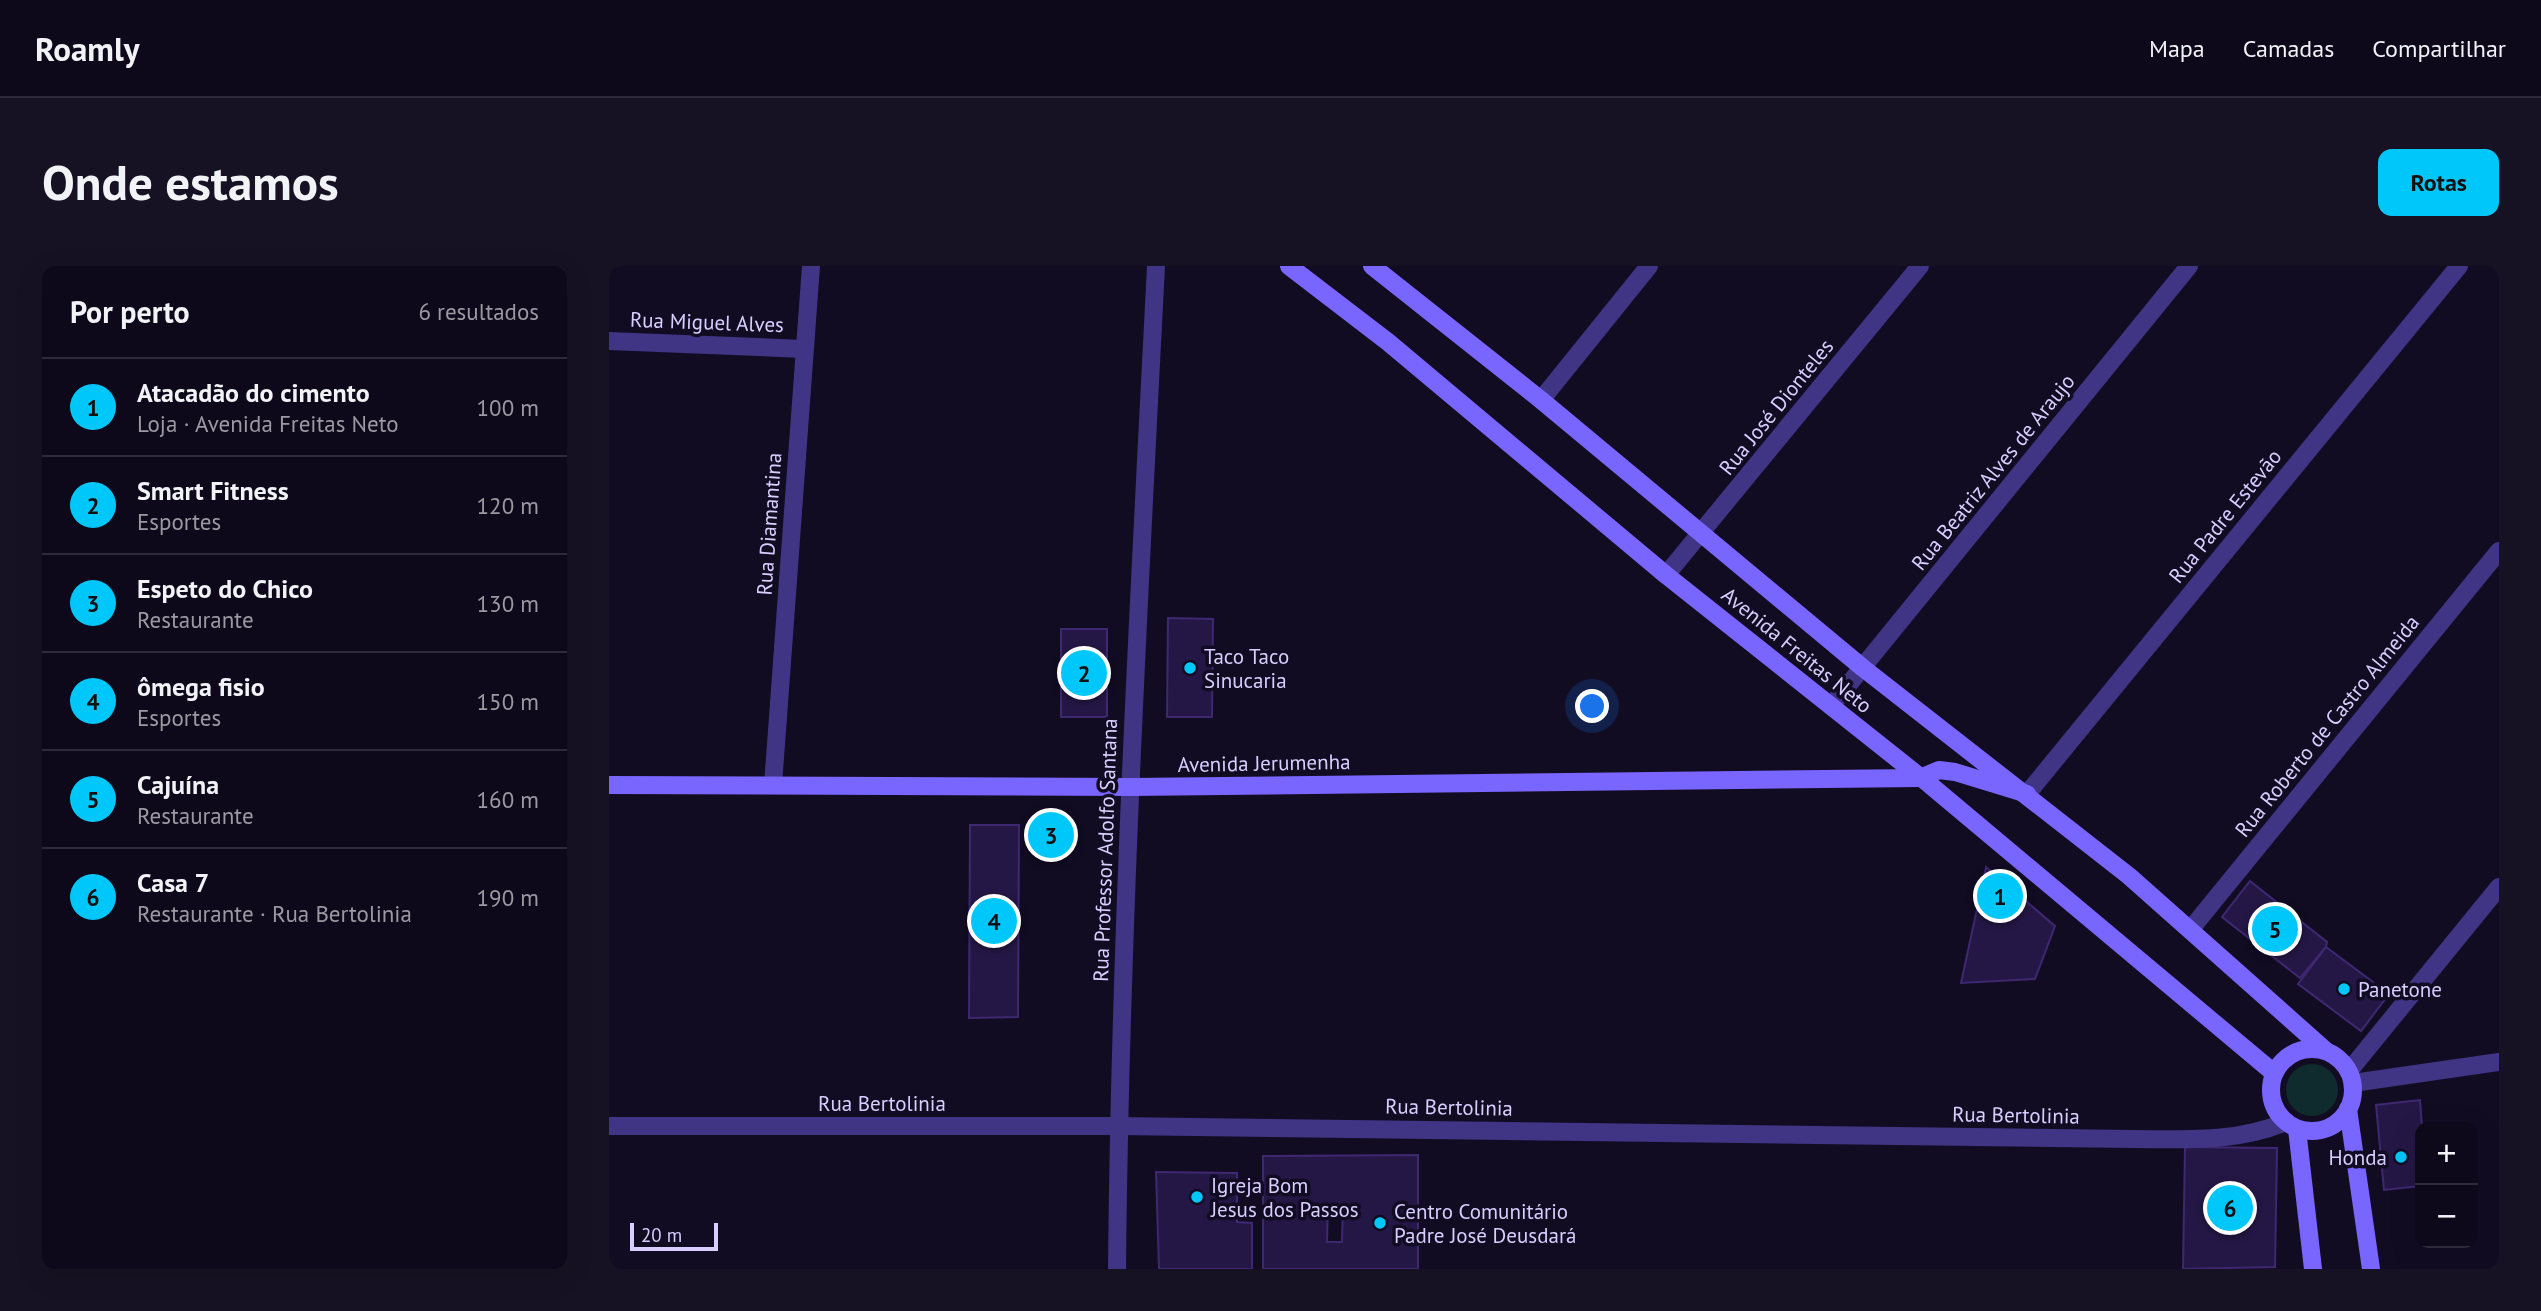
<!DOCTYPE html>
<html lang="pt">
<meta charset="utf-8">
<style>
body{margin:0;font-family:"PT Sans",sans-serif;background:#171223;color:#f1f3f6}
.controls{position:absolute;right:21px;bottom:21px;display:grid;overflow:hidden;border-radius:14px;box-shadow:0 7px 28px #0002}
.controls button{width:63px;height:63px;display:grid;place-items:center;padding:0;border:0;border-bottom:2px solid #2e2a39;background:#0e091a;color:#f1f3f6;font:35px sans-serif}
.scale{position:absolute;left:21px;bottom:18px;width:88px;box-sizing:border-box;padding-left:7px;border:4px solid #d9ceff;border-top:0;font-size:19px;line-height:24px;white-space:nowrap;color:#d9ceff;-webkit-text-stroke:5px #120c23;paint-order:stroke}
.you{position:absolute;left:984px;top:441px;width:24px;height:24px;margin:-18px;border:5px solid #fff;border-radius:50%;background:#1a73e8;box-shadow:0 0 0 10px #1a73e833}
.badge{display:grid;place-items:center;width:46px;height:46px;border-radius:50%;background:#00c7f9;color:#111;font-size:23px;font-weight:700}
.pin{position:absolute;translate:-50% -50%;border:4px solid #fff;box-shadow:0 2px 7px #0006}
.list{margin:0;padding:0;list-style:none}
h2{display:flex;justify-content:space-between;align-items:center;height:91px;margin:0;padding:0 28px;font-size:30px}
h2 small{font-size:23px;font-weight:400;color:#9b9aa2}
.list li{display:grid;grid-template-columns:46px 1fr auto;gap:21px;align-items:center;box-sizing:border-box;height:98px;padding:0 28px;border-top:2px solid #2e2a39}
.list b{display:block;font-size:26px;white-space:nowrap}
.list p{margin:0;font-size:23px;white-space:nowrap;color:#9b9aa2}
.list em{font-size:23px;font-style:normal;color:#9b9aa2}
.map{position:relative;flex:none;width:1890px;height:1003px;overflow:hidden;border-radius:14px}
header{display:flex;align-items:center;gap:42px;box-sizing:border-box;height:98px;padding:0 35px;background:#0e091a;border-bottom:2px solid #2e2a39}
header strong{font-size:33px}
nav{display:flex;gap:38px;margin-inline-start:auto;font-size:24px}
.intro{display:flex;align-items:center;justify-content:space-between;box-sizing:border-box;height:168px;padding:0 42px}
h1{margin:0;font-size:49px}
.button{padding:18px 32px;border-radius:14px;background:#00c7f9;color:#111;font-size:24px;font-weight:700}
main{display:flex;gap:42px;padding:0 42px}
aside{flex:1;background:#0e091a;border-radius:14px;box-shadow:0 7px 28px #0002}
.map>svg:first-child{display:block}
.green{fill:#0f2b2d}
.building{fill:#251745;stroke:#3e2872;stroke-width:2;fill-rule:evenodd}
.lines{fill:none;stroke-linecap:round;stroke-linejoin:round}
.minor{stroke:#403485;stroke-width:18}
.tertiary{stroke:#403485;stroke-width:18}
.secondary{stroke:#7965ff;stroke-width:18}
.poi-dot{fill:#00c7f9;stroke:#120c23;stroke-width:2.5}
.labels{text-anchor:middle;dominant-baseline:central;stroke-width:7;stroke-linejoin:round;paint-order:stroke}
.street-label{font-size:21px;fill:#d9ceff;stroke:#120c23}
.poi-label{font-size:21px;fill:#d9ceff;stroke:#120c23;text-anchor:start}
</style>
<header>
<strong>Roamly</strong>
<nav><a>Mapa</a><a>Camadas</a><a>Compartilhar</a></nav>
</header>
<div class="intro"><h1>Onde estamos</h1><a class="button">Rotas</a></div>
<main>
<aside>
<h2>Por perto<small>6 resultados</small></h2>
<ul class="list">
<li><span class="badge">1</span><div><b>Atacadão do cimento</b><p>Loja · Avenida Freitas Neto</p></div><em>100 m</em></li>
<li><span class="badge">2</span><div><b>Smart Fitness</b><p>Esportes</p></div><em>120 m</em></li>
<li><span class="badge">3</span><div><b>Espeto do Chico</b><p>Restaurante</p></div><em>130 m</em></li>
<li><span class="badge">4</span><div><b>ômega fisio</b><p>Esportes</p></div><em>150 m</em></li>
<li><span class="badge">5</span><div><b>Cajuína</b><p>Restaurante</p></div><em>160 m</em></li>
<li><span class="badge">6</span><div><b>Casa 7</b><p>Restaurante · Rua Bertolinia</p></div><em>190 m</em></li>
</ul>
</aside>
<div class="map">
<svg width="1890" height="1003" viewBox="0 0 1890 1003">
<rect width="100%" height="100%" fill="#120c23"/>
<!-- green -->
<circle class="green" cx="1703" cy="824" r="26"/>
<!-- building -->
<g class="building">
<polygon points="559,352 604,353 603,451 558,451"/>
<rect x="452" y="363" width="46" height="88"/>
<polygon points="361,559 410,559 409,751 360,752"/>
<polygon points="1377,601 1446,660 1426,713 1352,717"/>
<polygon points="1641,615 1718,676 1717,681 1691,712 1613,651"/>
<polygon points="1717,681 1780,728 1752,765 1689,718"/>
<polygon points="1811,834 1813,861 1811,861 1811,920 1775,924 1767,839"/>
<polygon points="1576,881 1668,882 1666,1001 1574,1003"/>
<path d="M809,889V1003H654V890ZM734,938L733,976H718L719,939Z"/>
<polygon points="547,906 628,907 628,956 643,957 643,1003 550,1003"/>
</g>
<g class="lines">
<!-- minor -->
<g class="minor">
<polyline points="0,75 195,83"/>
<polyline points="932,134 1040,0"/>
<polyline points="1057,309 1311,0"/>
<polyline points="1222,440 1580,0"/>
<polyline points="164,519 202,0"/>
<polyline points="1418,528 1850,0"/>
<polyline points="1581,664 1890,285"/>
<polyline points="1740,805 1890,621"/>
<path d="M0,860H509L1523,873C1578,873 1624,877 1677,856"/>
<path d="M508,1003C511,668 530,334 547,0"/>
</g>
<!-- tertiary -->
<polyline class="tertiary" points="1744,817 1890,796"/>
<!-- secondary -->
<g class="secondary">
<polyline points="680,0 779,76 1057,309 1320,518 1665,807"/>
<polyline points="763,0 932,134 1254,402 1520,610 1716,784"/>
<polyline points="0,519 521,521 1311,512 1330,504 1346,506 1418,528"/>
<circle cx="1703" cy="824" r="41"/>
<polyline points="1739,843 1762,1003"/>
<polyline points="1688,863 1704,1003"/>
</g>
</g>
<!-- markers -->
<g class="poi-dot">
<circle cx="581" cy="402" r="7"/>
<circle cx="1735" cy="723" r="7"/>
<circle cx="1792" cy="891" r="7"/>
<circle cx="588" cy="931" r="7"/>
<circle cx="771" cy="957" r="7"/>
</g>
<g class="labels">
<!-- street labels -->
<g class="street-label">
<text transform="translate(98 56) rotate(2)">Rua Miguel Alves</text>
<text transform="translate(1167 141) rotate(-51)">Rua José Dionteles</text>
<text transform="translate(1384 206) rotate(-51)">Rua Beatriz Alves de Araujo</text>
<text transform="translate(1616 250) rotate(-51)">Rua Padre Estevão</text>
<text transform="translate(160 258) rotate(-86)">Rua Diamantina</text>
<text transform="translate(1188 384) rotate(39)">Avenida Freitas Neto</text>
<text transform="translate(1718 460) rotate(-51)">Rua Roberto de Castro Almeida</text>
<text transform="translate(655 497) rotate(-1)">Avenida Jerumenha</text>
<text transform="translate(496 584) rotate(-88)">Rua Professor Adolfo Santana</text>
<text x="273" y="837">Rua Bertolinia</text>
<text transform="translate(840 841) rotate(1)">Rua Bertolinia</text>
<text transform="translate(1407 849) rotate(1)">Rua Bertolinia</text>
</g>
<!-- poi labels -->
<g class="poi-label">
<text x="595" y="390">Taco Taco<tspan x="595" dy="24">Sinucaria</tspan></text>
<text x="1749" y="723">Panetone</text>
<text x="1778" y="891" text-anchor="end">Honda</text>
<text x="602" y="919">Igreja Bom<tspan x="602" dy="24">Jesus dos Passos</tspan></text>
<text x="785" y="945">Centro Comunitário<tspan x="785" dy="24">Padre José Deusdará</tspan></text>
</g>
</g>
</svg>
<div class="controls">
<button>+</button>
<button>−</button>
</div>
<div class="scale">20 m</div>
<div class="you"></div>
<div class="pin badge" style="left:1391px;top:630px">1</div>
<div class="pin badge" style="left:475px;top:407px">2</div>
<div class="pin badge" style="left:442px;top:569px">3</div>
<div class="pin badge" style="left:385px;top:655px">4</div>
<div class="pin badge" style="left:1666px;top:663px">5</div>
<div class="pin badge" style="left:1621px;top:942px">6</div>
</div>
</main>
